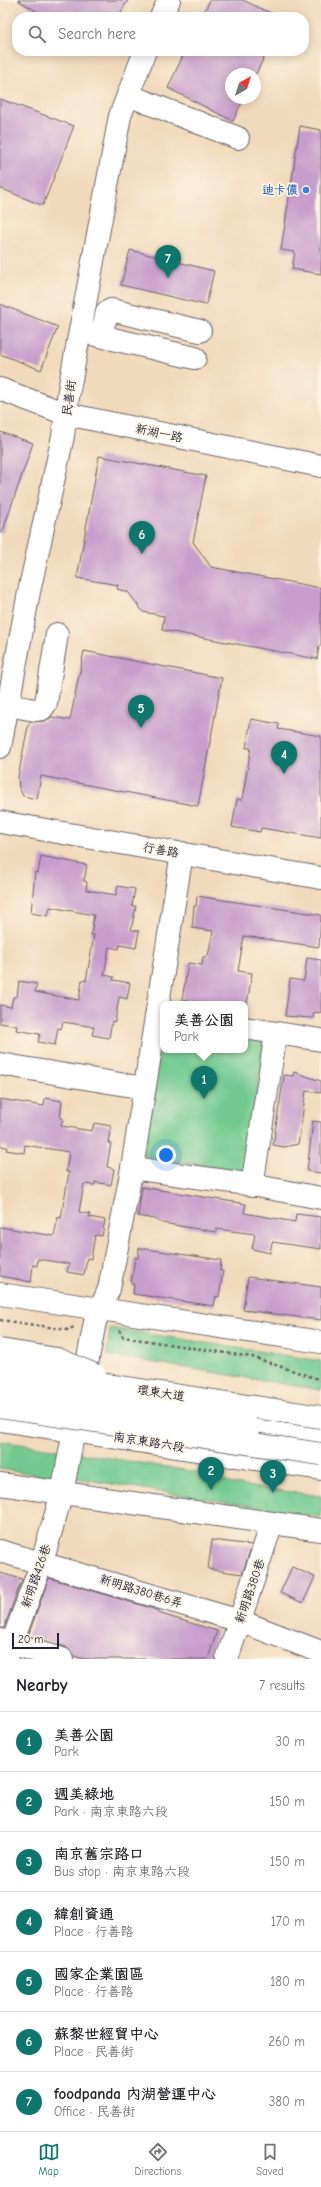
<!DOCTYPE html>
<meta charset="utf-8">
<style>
body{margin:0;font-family:"Comic Neue","LXGW WenKai TC",sans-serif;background:#f6f6f6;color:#202124}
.compass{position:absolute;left:225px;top:68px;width:36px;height:36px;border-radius:50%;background:#fff;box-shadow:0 2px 10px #0003;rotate:39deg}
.scale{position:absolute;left:12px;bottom:10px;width:47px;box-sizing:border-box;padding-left:4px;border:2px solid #22223b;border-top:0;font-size:11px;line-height:14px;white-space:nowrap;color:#22223b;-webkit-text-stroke:3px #fcf5e5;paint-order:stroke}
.you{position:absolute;left:166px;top:1155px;width:14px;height:14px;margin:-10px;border:3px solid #fff;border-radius:50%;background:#1a73e8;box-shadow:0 0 0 6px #1a73e833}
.badge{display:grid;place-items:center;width:26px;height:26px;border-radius:50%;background:#0f766e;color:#fff;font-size:13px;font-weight:700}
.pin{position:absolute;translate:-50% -33px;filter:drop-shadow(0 1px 2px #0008)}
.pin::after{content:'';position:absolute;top:21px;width:14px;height:12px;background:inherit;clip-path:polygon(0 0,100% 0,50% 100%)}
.popup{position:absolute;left:160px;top:1001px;width:88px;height:52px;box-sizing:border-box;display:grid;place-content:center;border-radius:8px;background:#fff;filter:drop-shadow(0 1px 3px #0005);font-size:13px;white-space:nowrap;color:#757577}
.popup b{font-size:15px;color:#202124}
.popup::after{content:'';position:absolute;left:50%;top:100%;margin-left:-8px;border:8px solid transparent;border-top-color:#fff}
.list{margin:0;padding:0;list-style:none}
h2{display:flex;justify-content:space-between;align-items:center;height:52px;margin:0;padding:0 16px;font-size:17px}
h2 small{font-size:13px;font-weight:400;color:#757577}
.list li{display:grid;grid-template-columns:26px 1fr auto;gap:12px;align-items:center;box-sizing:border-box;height:60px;padding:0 16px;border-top:1px solid #e0e0e0}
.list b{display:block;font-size:15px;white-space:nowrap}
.list p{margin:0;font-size:13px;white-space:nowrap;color:#757577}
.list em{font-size:13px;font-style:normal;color:#757577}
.icon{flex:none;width:22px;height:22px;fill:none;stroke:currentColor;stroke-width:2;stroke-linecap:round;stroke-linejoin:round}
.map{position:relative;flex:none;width:321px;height:1659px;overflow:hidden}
.search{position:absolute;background:#fff;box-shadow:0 2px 10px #0003;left:12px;right:12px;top:12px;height:44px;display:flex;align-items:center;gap:10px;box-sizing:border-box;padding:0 14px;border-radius:16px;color:#757577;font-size:15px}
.sheet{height:472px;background:#fff}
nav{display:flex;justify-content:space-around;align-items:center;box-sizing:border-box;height:56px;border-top:1px solid #e0e0e0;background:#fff;font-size:11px;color:#757577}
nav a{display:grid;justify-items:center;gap:2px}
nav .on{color:#0f766e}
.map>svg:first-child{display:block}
.green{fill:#72ca90;stroke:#4a7666}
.building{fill:#c79dcc}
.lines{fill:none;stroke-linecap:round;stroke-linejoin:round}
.minor-casing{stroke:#6a6268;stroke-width:24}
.major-casing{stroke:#6a6268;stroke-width:24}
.highway-casing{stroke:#6a6268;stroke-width:24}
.path{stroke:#6a6268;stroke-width:2.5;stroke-dasharray:3 3;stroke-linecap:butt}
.minor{stroke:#fff;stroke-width:22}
.major{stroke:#fff;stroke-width:22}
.highway{stroke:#fff;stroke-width:22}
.highway-bridge-casing{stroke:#6a6268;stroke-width:24;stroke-linecap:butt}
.highway-bridge{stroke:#fff;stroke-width:22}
.shop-dot{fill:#3f7fe0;stroke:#fcf5e5;stroke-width:1.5}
.labels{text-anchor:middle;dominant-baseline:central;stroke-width:3.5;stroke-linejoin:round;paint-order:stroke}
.shop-label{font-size:12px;font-weight:bold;fill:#366cbe;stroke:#fcf5e5;text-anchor:end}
.street-label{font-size:12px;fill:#22223b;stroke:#fcf5e5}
</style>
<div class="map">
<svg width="321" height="1659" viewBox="0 0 321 1659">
<rect width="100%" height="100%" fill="#fcf5e5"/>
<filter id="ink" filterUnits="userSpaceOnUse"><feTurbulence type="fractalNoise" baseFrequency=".025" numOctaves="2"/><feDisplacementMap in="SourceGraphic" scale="8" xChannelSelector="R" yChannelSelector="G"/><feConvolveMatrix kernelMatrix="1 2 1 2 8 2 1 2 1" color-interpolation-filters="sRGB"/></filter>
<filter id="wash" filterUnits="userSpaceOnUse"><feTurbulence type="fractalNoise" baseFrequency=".012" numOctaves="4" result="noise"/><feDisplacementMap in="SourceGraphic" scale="16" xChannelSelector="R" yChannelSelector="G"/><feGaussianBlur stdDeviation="0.9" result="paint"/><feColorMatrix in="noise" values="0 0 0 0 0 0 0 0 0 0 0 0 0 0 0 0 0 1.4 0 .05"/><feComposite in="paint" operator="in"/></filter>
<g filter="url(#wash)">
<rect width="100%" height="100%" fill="#f1dabb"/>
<!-- green -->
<g class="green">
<polygon points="163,1029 163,1050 245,1050 245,1039 265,1042 245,1172 143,1156"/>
<polygon points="110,1328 321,1361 321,1390 107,1355"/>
<polygon points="0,1441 58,1450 54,1477 0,1469"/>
<polygon points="78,1453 197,1472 233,1484 321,1496 321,1517 75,1478"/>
</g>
<g id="blocks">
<!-- building -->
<g class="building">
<polygon points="18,0 128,0 118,17 46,17"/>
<polygon points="210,0 243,0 278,17 202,17"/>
<polygon points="185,51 267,51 256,74 231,74 231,98 244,98 233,121 168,88"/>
<polygon points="0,99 74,126 43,205 41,205 0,188"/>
<polygon points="300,126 321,130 321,274 292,269 295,252 281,250"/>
<polygon points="130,250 214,271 206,305 121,285"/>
<polygon points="0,304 58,327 41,370 0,354"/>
<polygon points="0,432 33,443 2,533 0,533"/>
<polygon points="99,456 206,476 193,542 211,567 321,588 321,646 319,646 317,659 162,630 164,616 143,612 128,592 117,589 118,585 77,578"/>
<polygon points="84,651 222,678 198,806 41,776 37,799 23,796 19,788 18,777 28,726 30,722 44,721 52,717 70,720"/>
<polygon points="251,719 279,724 278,729 321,736 321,838 261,828 260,832 232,827 237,799 242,800 251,748 246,748"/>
<polygon points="41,856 87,865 84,881 87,882 86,890 116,895 118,886 135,889 132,906 136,906 131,930 139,931 136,948 120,945 119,949 109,947 104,975 114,977 113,980 130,983 127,999 119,997 115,1022 112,1021 109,1038 92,1035 94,1027 63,1022 61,1029 58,1028 55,1045 38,1042 40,1034 16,1030 17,1026 0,1023 0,1005 11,1007 13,997 17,997 19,981 37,984 35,992 79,1000 82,980 86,981 94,935 91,935 94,915 50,907 48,916 31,913 35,872 38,873"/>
<polygon points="197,896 321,915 319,947 244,936 238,971 252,973 247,1004 210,1004 182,1000 188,963 202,965 203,957 208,956 213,931 192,928 194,906 196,906"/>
<polygon points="307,958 321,960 321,1013 314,1012 313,1018 310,1018 285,1016 290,979 304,981"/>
<polygon points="294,1072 321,1081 321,1093 306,1091 298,1144 284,1147 273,1145 284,1075 293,1076"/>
<polygon points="45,1098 62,1101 60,1118 63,1119 61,1126 92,1131 94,1123 111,1126 108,1143 111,1143 107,1167 114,1169 111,1185 95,1182 95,1185 84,1184 79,1212 90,1214 89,1217 105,1220 102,1236 95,1235 91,1259 87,1258 84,1275 67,1272 69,1264 38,1259 37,1266 33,1265 31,1282 0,1276 0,1227 54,1236 58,1217 61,1218 64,1201 69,1172 66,1172 69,1152 25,1145 24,1153 6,1150 7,1147 0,1146 0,1099 44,1106"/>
<polygon points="313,1121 321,1122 321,1173 307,1171"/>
<polygon points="142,1187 246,1204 244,1213 295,1222 296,1214 321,1217 321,1249 272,1242 270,1253 252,1249 255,1234 216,1229 216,1232 162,1223 154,1219 138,1216"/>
<polygon points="139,1248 221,1260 220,1271 223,1271 219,1297 216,1296 214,1306 133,1294 134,1284 131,1284 135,1258 138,1258"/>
<polygon points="248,1277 321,1287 321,1320 243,1310"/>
<polygon points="212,1540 252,1545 242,1574 208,1569"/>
<polygon points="292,1567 315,1577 303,1603 280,1593"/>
<polygon points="0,1573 22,1579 4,1628 0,1628"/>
<polygon points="49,1578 144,1606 159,1611 158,1613 217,1631 208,1659 84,1659 74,1656 66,1647 28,1636"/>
</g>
</g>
</g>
<g filter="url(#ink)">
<use href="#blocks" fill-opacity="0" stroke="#6a6268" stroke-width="1"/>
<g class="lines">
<!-- minor casing -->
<g class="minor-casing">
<g id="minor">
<polyline points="161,17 169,0"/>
<polyline points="128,95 238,138"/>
<polyline points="87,333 195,358"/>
<polyline points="101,336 107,312 111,310 200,331"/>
<polyline points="0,389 66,414 321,466"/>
<polyline points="8,705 35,710 42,709 46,703 57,634"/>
<polyline points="0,747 29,592 63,436 69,390 120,116 145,51"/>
<polyline points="0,822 321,878"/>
<polyline points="245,1028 321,1040"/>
<polyline points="0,1064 144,1088"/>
<polyline points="132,1168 240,1183 321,1198"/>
<polyline points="252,1186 276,1033"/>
<polyline points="0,1294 321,1342"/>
<polyline points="0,1484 321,1530"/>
<polyline points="0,1551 240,1621 321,1652"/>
<polyline points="0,1640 62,1659"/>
<polyline points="6,1659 42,1562 62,1493 95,1322 109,1289 132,1168 182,853"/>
<polyline points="227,1659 272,1523"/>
</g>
</g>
<!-- major casing -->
<g class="major-casing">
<polyline id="major" points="0,1420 321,1469"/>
</g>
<!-- highway casing -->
<g class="highway-casing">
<g id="highway">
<polyline points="231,1424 321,1438"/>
<polyline points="196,1437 231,1456"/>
</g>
</g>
<!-- path -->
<g class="path">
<polyline points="0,1320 69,1330 75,1326"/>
<polyline points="119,1330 123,1337 252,1357 321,1380"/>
</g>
<!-- minor -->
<use href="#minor" class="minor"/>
<!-- major -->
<use href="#major" class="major"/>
<!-- highway -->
<use href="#highway" class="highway"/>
<!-- highway-bridge casing -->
<g class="highway-bridge-casing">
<g id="highway-bridge">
<polyline points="0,1350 57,1359 95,1375"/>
<polyline points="0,1369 321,1417"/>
<polyline points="0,1390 250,1428"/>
<polyline points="0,1407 321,1454"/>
</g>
</g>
<!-- highway-bridge -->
<use href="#highway-bridge" class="highway-bridge"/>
</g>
</g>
<!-- markers -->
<circle class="shop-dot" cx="306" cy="190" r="4"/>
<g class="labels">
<!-- shop labels -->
<g class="shop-label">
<text x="298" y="190">迪卡儂</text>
</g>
<!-- street labels -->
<g class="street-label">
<text transform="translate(69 398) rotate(-82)">民善街</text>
<text transform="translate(159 433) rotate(12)">新湖一路</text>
<text transform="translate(161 850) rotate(10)">行善路</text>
<text transform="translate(161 1393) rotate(9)">環東大道</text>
<text transform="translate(149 1442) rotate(9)">南京東路六段</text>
<text transform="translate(36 1576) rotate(-71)">新明路426巷</text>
<text transform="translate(141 1591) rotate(17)">新明路380巷6弄</text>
<text transform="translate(250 1591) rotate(-71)">新明路380巷</text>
</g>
</g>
</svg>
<svg class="compass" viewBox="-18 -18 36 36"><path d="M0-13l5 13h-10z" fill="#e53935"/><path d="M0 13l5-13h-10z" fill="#757577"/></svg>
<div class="scale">20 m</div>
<div class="you"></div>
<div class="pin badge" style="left:204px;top:1099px">1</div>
<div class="popup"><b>美善公園</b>Park</div>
<div class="pin badge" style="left:211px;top:1490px">2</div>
<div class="pin badge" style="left:273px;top:1493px">3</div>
<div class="pin badge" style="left:284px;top:774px">4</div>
<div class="pin badge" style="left:141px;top:728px">5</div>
<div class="pin badge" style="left:142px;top:554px">6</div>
<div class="pin badge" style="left:168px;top:278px">7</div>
<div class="search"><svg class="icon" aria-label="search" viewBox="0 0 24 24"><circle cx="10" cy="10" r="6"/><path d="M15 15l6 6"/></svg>Search here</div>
</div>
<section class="sheet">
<h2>Nearby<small>7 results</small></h2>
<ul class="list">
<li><span class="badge">1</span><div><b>美善公園</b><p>Park</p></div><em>30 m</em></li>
<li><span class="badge">2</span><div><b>週美綠地</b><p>Park · 南京東路六段</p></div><em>150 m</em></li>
<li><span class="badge">3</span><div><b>南京舊宗路口</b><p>Bus stop · 南京東路六段</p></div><em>150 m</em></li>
<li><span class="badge">4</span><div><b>緯創資通</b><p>Place · 行善路</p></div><em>170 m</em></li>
<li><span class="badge">5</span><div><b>國家企業園區</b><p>Place · 行善路</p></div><em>180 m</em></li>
<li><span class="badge">6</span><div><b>蘇黎世經貿中心</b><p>Place · 民善街</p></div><em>260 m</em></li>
<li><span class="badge">7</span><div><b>foodpanda 內湖營運中心</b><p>Office · 民善街</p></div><em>380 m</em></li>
</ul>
</section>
<nav>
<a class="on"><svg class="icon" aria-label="map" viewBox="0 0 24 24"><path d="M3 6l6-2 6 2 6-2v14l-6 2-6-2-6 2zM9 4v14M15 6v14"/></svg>Map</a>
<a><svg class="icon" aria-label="directions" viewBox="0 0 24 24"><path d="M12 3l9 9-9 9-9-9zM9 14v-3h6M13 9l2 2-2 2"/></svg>Directions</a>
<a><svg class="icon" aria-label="saved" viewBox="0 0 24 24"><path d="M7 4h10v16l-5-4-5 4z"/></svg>Saved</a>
</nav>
